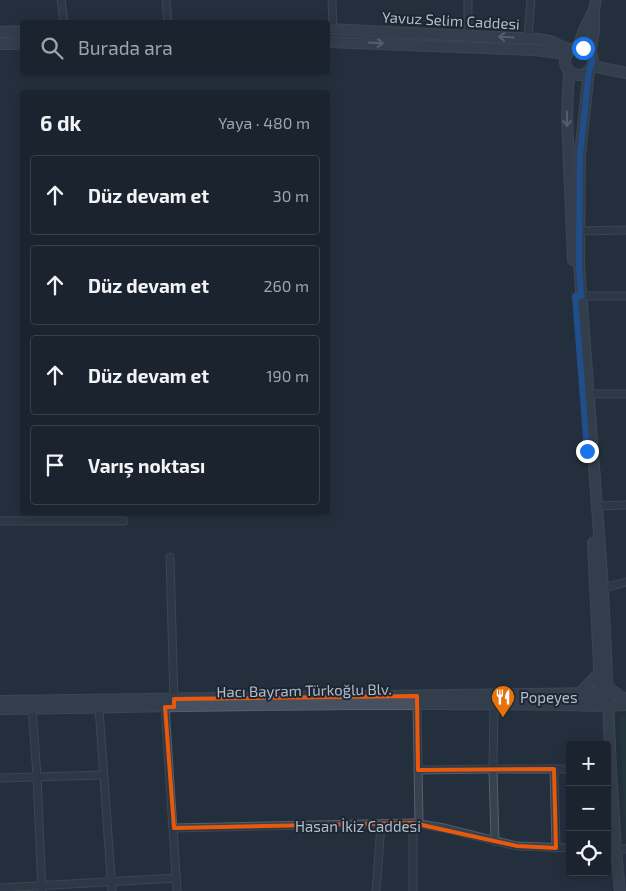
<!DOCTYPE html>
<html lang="tr">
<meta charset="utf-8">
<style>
body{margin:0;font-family:"Exo 2",sans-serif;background:#282f3a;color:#f1f3f6}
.controls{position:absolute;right:15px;bottom:15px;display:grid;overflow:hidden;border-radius:5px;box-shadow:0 2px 12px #0003}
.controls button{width:45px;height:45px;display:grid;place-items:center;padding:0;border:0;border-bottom:1px solid #39404a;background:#1b232e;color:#f1f3f6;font:25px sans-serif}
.stop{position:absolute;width:15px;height:15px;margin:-11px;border:4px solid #1a73e8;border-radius:50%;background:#fff}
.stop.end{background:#1a73e8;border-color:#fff;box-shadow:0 1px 5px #0008}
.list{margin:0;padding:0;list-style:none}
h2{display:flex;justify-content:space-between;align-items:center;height:65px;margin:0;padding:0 20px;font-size:21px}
h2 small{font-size:16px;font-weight:400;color:#a0a4aa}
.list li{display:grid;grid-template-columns:32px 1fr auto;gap:15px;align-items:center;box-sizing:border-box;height:80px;margin:0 10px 10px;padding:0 10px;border:1px solid #39404a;border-radius:5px}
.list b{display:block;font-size:19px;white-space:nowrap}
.list em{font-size:16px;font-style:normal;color:#a0a4aa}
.icon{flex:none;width:28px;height:28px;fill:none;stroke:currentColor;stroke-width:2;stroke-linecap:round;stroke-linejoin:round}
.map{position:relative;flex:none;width:626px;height:891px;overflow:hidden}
.search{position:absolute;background:#1b232e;box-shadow:0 2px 12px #0003;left:20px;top:20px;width:310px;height:55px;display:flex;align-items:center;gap:12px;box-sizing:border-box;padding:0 18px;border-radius:5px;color:#a0a4aa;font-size:19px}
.panel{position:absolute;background:#1b232e;box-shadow:0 2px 12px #0003;left:20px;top:90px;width:310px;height:425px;border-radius:5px}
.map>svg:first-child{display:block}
.green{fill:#263c3f}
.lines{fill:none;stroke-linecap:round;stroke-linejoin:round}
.street-casing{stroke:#565f6c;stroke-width:9}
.secondary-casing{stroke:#565f6c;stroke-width:12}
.street{stroke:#38414e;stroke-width:7}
.secondary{stroke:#465061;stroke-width:10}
.oneway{stroke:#8e96a5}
.route{stroke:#1a73e8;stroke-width:6}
.marked{fill:none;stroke:#e8590c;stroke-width:4;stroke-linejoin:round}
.labels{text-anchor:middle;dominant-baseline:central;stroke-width:4;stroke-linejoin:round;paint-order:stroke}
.street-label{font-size:15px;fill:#b4bcc9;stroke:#1d2633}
.poi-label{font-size:15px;fill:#b4bcc9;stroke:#1d2633;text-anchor:start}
</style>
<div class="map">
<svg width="626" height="891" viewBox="0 0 626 891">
<rect width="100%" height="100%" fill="#242f3e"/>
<!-- green -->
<polygon class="green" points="619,717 626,717 626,842"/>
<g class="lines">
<!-- street casing -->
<g class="street-casing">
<g id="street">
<polyline points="61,0 64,22"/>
<polyline points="166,0 168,22"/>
<polyline points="332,0 333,29"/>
<polyline points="468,0 468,35"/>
<polyline points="528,38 531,0"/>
<polyline points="579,231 626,230"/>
<polyline points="581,296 626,296"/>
<polyline points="588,394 626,394"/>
<polyline points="597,506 626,505"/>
<polyline points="0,521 124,521"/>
<polyline points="170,557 174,701"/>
<polyline points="603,588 626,582"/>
<polyline points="417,702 419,824"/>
<polyline points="494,704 493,769 495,842"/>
<polyline points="165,707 177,891"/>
<polyline points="99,708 112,891"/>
<polyline points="32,709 37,776 42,891"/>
<polyline points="554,769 556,848"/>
<polyline points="418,770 493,769 570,769"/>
<polyline points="0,778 103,775"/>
<polyline points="174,828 413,823 444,828 517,846 570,848"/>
<polyline points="607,849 626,849"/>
<polyline points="0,888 176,878"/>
<polyline points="376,891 381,825"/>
<polyline points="413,891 413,823"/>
</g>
</g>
<!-- secondary casing -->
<g class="secondary-casing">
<g id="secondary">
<polyline points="328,29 537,39 550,41 570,50"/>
<polyline points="0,32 22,31"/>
<polyline points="328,42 535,50 567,54"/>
<polyline points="0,44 22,44"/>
<polyline points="578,47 584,30 593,12"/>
<circle cx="579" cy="61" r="14"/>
<polyline points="590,53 594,32 594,9 596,0"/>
<polyline points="592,66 626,73"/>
<polyline points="589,70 580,155 579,264 603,588 611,768 616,850 620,891"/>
<polyline points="569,71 567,117 573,260"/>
<polyline points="593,543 601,706"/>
<polyline points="608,687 618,695 626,699"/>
<polyline points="580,693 599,673"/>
<polyline points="0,701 600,693"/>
<path d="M0,709C203,706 406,701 609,706L626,705"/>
</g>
</g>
<!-- street -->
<use href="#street" class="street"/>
<!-- secondary -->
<use href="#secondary" class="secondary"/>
</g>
<!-- one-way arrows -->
<defs><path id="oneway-shaft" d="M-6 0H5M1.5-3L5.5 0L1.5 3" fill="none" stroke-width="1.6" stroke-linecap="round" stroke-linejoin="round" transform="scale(1.25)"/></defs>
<g class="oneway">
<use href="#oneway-shaft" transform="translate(506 37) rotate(-177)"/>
<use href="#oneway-shaft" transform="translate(376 43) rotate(3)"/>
<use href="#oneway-shaft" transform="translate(567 119) rotate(90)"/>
</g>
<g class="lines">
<!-- route -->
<path class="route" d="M583,48C592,52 595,61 589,70L580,155L579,264L581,296H575L587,451"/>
</g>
<!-- marked area -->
<path d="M0 0H626V891H0ZM417,696L418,770L554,769L556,848L517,846L413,823L174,828L165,707H174V699Z" fill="#242f3e" fill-opacity=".55" fill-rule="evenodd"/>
<path class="marked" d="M417,696L418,770L554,769L556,848L517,846L413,823L174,828L165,707H174V699Z"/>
<!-- icons -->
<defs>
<g id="restaurant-pin" transform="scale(1.25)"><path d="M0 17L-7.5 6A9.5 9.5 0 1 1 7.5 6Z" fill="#e8710a" stroke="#1d2633"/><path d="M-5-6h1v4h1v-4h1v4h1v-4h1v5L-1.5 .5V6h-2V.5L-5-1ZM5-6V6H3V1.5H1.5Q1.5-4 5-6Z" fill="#fff"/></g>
</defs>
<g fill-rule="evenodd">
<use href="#restaurant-pin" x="503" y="697"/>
</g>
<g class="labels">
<!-- street labels -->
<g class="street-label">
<text transform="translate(451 20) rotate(3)">Yavuz Selim Caddesi</text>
<text transform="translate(304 690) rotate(-1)">Hacı Bayram Türkoğlu Blv.</text>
<text x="358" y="826">Hasan İkiz Caddesi</text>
</g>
<!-- poi labels -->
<g class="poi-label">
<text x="520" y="697">Popeyes</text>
</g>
</g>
</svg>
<div class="controls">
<button>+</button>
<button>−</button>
<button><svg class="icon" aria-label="locate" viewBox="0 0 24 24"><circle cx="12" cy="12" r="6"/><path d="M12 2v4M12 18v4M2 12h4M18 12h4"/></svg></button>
</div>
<div class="stop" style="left:583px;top:48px"></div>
<div class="stop end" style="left:587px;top:451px"></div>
<div class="search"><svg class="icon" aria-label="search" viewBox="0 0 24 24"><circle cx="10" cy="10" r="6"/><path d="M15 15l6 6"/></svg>Burada ara</div>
<section class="panel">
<h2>6 dk<small>Yaya · 480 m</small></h2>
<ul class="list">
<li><svg class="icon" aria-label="ahead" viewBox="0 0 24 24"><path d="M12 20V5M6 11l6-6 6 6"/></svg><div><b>Düz devam et</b></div><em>30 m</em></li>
<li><svg class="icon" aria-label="ahead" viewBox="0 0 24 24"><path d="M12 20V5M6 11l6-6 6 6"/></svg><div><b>Düz devam et</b></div><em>260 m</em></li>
<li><svg class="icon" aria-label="ahead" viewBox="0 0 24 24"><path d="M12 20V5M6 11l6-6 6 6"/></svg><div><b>Düz devam et</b></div><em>190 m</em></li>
<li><svg class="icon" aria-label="arrive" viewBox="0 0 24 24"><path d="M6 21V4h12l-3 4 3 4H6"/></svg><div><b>Varış noktası</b></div></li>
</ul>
</section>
</div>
